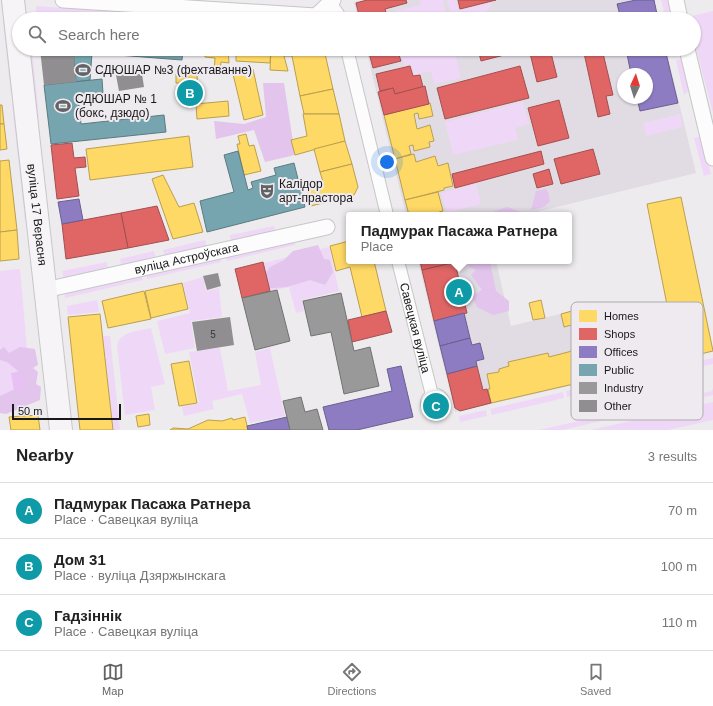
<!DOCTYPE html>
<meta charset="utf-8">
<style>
body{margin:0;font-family:Helvetica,sans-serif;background:#f6f6f6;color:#222}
.compass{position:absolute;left:617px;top:68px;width:36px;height:36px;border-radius:50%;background:#fff;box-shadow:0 1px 3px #0004;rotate:4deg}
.scale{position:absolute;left:12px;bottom:10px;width:109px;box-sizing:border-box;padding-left:4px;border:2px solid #19181a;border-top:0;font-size:11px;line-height:14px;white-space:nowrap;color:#19181a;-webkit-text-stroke:3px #eeeaef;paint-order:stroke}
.you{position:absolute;left:387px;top:162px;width:14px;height:14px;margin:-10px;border:3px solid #fff;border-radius:50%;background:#1a73e8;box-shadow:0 0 0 6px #1a73e833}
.badge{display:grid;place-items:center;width:26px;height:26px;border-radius:50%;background:#636264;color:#fff;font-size:13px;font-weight:700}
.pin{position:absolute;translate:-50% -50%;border:2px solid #fff;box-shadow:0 1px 4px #0006}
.popup{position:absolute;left:346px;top:212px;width:226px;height:52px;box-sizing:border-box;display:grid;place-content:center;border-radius:4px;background:#fff;filter:drop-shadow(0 1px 3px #0005);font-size:13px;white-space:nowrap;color:#767676}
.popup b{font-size:15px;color:#222}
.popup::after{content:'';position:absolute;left:50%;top:100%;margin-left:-8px;border:8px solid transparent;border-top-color:#fff}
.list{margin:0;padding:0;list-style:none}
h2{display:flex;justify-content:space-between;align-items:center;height:52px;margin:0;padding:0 16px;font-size:17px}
h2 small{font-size:13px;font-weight:400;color:#767676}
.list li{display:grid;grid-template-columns:26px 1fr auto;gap:12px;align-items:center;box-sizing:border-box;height:56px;padding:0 16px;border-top:1px solid #e0e0e0}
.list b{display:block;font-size:15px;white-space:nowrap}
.list p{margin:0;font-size:13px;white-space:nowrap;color:#767676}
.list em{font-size:13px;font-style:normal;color:#767676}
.icon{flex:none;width:22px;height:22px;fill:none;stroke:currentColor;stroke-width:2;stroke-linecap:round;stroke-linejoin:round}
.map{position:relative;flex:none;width:713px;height:430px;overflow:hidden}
.search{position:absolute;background:#fff;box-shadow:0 1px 3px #0004;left:12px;right:12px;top:12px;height:44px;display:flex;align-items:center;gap:10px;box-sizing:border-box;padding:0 14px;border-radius:22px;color:#767676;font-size:15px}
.sheet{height:220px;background:#fff}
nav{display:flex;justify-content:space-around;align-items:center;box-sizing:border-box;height:56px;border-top:1px solid #e0e0e0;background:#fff;font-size:11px;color:#767676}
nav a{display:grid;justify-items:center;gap:2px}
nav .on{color:#636264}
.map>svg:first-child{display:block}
.built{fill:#e1dbe3;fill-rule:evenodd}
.green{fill:#efd8f7}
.forest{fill:#e3c4ed}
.water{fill:#e7c0f4}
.homes{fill:#ffd966;stroke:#ba9f4f}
.shops{fill:#e06666;stroke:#a44f4f}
.offices{fill:#8e7cc3;stroke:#6b5e90}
.public{fill:#76a5af;stroke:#5a7b82}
.industry{fill:#999;stroke:#737273}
.building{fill:#908e90}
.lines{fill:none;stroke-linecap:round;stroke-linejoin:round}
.pedestrian-casing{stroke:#c7c6c8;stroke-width:14}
.minor-casing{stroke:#c7c6c8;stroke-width:17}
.secondary-casing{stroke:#c7c6c8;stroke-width:24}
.pedestrian{stroke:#fcfcfc;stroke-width:12}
.minor{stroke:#fcfcfc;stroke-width:15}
.secondary{stroke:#f6f4f6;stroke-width:22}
.labels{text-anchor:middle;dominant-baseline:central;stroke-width:4;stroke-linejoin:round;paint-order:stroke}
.number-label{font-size:10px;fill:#373638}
.poi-label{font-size:12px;fill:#19181a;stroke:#eeeaef;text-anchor:start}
.street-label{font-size:12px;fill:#19181a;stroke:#eeeaef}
.key{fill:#eeeaef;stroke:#aeabaf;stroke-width:1}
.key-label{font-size:11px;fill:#19181a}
</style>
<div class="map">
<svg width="713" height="430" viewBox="0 0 713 430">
<rect width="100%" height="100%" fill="#edebee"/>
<!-- built -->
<g class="built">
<polygon points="362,0 654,0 659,19 358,19 354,2"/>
<path d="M366,49H666L696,173L524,215H406ZM623,74H647V98H623Z"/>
<polygon points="418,261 496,261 511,326 572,311 583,346 591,381 455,412"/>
</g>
<!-- green -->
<g class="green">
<polygon points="420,0 443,0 447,19 389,19 388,13 421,5"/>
<polygon points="447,0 456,0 458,11 493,2 481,19 452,19"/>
<polygon points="661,0 668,0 673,19 666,19"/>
<polygon points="36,6 185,17 185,19 118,19 36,13"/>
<polygon points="713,11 713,113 694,41 694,19 688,19 688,17"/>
<polygon points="9,21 17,94 11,95 3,22"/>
<polygon points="28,49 32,49 39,117 35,117"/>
<polygon points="400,49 454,49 461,78 434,84 431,71 414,75 411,64 404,66"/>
<polygon points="683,59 690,90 684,95 676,60"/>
<polygon points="523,102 529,124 515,128 518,140 453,155 445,122"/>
<polygon points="17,103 30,221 25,221 12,104"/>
<polygon points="680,114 683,127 646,136 643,123"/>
<polygon points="701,136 711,174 704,176 694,138"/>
<polygon points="476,184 481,204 447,213 441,193"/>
<polygon points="274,226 276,234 231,243 230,235"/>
<polygon points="294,239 295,245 227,261 226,255"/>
<polygon points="205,240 207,249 165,258 163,250"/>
<polygon points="329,247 339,291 302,300 304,311 296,313 289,287 271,291 264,263"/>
<polygon points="154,251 156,260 122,268 120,259"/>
<polygon points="220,256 221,262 147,279 146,273"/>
<polygon points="107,262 108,271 64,280 62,271"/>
<polygon points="20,269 31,395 0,401 0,271"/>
<polygon points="141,274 143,280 65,298 64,291"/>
<polygon points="203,277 206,291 219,288 222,317 191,321 195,348 165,354 157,321 190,313 183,283"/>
<polygon points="97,300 99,312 68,315 67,306"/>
<path d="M151,328L165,384L151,387L155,410L125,415L117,345C121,331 138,331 151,328Z"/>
<polygon points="103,336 110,336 120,430 113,430"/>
<polygon points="220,348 228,391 261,385 255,352 270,348 285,416 250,423 242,394 212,401 214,409 184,416 182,407 199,403 189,352"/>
<polygon points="713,358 713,364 642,380 640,374"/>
<polygon points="633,376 635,382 567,397 566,391"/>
<polygon points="713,388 713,395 562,430 539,430 712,391"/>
<polygon points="563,392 564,398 492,415 490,409"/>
<polygon points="713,402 713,420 668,430 591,430"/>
<polygon points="486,410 487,416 460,422 459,416"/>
</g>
<!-- forest -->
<g class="forest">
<polygon points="263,83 284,83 295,155 265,162 254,130 216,139 214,121 244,124 266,117"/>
<polygon points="546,189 548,192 550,201 544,207 531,210 536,191"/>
<polygon points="507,207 521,212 509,215 484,215"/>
<polygon points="318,245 324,259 330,260 333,272 325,285 310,280 287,287 263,289 261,280 270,267 284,260 293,251"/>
<polygon points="469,261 490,261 496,291 509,301 509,311 493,315 477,307 472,296 482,290 471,275 476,270 469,267"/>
<polygon points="4,347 9,353 20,347 35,349 38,365 33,368 38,372 36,384 41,387 40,400 6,414 0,413 0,396 15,389 18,371 7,362 0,360 0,350"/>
</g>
<!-- water -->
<polygon class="water" points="21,371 23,389 14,390 11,373"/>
<!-- homes -->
<g class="homes">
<polygon points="198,49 228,49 229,63 221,62 220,73 214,73 215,58 205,57 205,50"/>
<polygon points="236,49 271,49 270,63 236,61"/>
<polygon points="271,49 324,49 333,89 300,96 292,56 284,56 288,71 270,70"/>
<polygon points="253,69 263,115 244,120 233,74"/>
<polygon points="197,73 198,103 184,104 183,83 176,83 176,74"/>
<polygon points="333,89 339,114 304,114 300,96"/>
<polygon points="228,101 229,116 197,119 196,104"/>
<polygon points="430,103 433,116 419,119 418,113 414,114 417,129 430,125 434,141 429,142 430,147 414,151 413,145 409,146 411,154 395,159 384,115"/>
<polygon points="0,105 2,105 4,124 0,124"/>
<polygon points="303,114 339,114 345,141 295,155 291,140 307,136"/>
<polygon points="0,124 4,124 7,149 0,150"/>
<polygon points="246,134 249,146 254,145 261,171 244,175 237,144 240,144 238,136"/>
<polygon points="189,136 193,167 90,180 86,149"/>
<polygon points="345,141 352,164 320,172 314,149"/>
<polygon points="414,154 416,162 435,156 438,166 448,163 453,186 444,188 444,190 405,200 395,159"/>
<polygon points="9,160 17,230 0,232 0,161"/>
<polygon points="352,164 358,187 354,195 311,206 307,190 324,185 320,172"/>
<polygon points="163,175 179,207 194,203 203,232 173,239 152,179"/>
<polygon points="438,192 443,211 439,212 440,215 409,215 405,200"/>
<polygon points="681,197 713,351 591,380 583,346 671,325 647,204"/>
<polygon points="17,230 19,259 0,261 0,232"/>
<polygon points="349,241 349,261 374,261 386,311 362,317 350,267 336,271 330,246"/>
<polygon points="182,283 188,309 151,318 145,291"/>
<polygon points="144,291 151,319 108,328 102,301"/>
<polygon points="541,300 545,318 533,320 529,303"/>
<polygon points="572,311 575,324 564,327 561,314"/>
<polygon points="100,314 113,430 80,430 68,317"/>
<polygon points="583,346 591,380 491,403 488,389 490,389 487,374 499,372 499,369 509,366 508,362 548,353 549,357 572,351 571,349"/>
<polygon points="189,361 197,403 179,406 171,364"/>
<polygon points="149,414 150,425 138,427 136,416"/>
<polygon points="38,415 40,430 11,430 9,417"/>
<polygon points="245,417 248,430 170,430 173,428 188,429 208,420 222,421 232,418 233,420"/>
</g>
<!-- shops -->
<g class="shops">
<polygon points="367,0 406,0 407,3 385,9 388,19 360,19 356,3"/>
<polygon points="458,0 496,0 460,9"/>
<polygon points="541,13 542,19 517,19"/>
<polygon points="370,49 397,49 401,61 373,68 369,53 371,52"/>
<polygon points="478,49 511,49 512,53 481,61"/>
<polygon points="529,49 550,49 557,77 537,82"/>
<polygon points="573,49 602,49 613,95 606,96 610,114 598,117 584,53 575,55"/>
<polygon points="410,66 413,76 420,75 423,87 395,94 393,88 380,91 376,74"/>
<polygon points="520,66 529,98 445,119 437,88"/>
<polygon points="425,86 429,104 384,115 378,92 393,88 395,94"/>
<polygon points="559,100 569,138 538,146 528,108"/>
<polygon points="72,143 74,158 85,157 86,167 75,168 79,196 57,199 51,145"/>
<polygon points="593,149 600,174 561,184 554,159"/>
<polygon points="541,151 544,164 455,188 452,174"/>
<polygon points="549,169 553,184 537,188 533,174"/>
<polygon points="157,206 169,240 128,248 121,213"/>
<polygon points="121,213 128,248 66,259 62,224"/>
<polygon points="420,261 451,261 452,263 422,270"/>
<polygon points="263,262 270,291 242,298 235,269"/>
<polygon points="452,263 455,263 467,313 434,321 422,270"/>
<polygon points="386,311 392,332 352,342 348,320"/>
<polygon points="477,366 483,390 487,389 491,403 460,411 455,408 447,374"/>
</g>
<!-- offices -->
<g class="offices">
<polygon points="636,0 654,0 658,19 621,19 617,4"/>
<polygon points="626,49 665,49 678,103 640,111 637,98 647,98 647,74 631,74"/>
<polygon points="79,199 83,220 62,224 58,202"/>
<polygon points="464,313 470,338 440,346 434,321"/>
<polygon points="470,338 472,345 480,343 484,359 476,361 477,366 447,374 440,346"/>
<polygon points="401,366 413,417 357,430 329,430 323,407 392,391 387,369"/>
<polygon points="287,417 290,430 248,430 247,426"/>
</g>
<!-- public -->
<g class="public">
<polygon points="73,49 183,49 182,60 92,53 90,80 76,82"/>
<polygon points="102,79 103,93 78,96 81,124 164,115 166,132 51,144 44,85"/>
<polygon points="238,151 248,190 253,188 251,182 276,175 274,168 294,163 305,207 207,232 200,201 234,192 224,155"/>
</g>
<!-- industry -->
<g class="industry">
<polygon points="277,290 290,341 255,350 242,298"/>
<polygon points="341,293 354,351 370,347 379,386 344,394 331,332 311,336 303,301"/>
<polygon points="301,397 305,412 317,409 323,430 290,430 283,401"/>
</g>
<!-- building -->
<g class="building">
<polygon points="40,49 73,49 76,82 44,85"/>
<polygon points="142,74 144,87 119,91 116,75"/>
<polygon points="218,273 221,286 207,290 203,276"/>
<polygon points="230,317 234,345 197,351 192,322"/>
</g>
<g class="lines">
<!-- pedestrian casing -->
<g class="pedestrian-casing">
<g id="pedestrian">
<polyline points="328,0 338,14 339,19"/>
<polyline points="347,49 387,215"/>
<path id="s1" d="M398,261L432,395"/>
<circle cx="435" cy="403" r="8"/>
</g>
</g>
<!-- minor casing -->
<g class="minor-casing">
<g id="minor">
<polyline points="63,0 316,16 333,0"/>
<polyline points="676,0 680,19"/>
<polyline points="687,49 713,158"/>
<path id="s2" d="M45,290L327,227"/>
</g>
</g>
<!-- secondary casing -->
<g class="secondary-casing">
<g id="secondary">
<path id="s3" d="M13,0L61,430"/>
</g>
</g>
<!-- pedestrian -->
<use href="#pedestrian" class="pedestrian"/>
<!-- minor -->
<use href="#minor" class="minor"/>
<!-- secondary -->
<use href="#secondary" class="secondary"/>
</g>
<!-- icons -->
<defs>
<g id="stadium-bare" transform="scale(1.2)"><path d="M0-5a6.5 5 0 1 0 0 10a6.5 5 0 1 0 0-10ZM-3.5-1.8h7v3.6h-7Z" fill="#636264" stroke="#eeeaef" stroke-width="2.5" paint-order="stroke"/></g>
<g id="theatre-bare" transform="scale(1.2)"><path d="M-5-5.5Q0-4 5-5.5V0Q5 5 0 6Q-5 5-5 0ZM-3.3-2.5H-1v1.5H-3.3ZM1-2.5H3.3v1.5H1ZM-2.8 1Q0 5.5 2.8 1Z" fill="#636264" stroke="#eeeaef" stroke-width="2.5" paint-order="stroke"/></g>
</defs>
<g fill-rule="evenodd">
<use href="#stadium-bare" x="83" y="70"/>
<use href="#stadium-bare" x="63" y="106"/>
<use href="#theatre-bare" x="267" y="191"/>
</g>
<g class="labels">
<!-- number labels -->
<g class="number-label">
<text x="213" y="334">5</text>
</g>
<!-- poi labels -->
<g class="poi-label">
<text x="95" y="70">СДЮШАР №3 (фехтаванне)</text>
<text x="75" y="99">СДЮШАР № 1<tspan x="75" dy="14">(бокс, дзюдо)</tspan></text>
<text x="279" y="184">Калідор<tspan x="279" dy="14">арт-прастора</tspan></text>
</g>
<!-- street labels -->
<g class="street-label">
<text stroke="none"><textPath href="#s3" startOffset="216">вуліца 17 Верасня</textPath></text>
<text stroke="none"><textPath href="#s2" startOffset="145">вуліца Астроўскага</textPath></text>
<text stroke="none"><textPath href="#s1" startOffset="69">Савецкая вуліца</textPath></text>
</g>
</g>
<!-- legend -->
<rect x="571" y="302" width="132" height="118" rx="6" class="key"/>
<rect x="579" y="310" width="18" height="12" fill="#ffd966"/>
<rect x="579" y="328" width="18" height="12" fill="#e06666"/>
<rect x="579" y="346" width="18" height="12" fill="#8e7cc3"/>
<rect x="579" y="364" width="18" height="12" fill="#76a5af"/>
<rect x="579" y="382" width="18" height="12" fill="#999"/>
<rect x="579" y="400" width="18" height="12" fill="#908e90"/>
<g class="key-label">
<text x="604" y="320">Homes</text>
<text x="604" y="338">Shops</text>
<text x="604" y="356">Offices</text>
<text x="604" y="374">Public</text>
<text x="604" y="392">Industry</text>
<text x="604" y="410">Other</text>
</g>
</svg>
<svg class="compass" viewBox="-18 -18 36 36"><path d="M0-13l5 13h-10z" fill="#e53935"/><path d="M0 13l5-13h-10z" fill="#767676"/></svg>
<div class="scale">50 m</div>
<div class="you"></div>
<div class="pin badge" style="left:459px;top:292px;background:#0f9aa8">A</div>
<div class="popup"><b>Падмурак Пасажа Ратнера</b>Place</div>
<div class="pin badge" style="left:190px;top:93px;background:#0f9aa8">B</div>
<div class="pin badge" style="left:436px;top:406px;background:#0f9aa8">C</div>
<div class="search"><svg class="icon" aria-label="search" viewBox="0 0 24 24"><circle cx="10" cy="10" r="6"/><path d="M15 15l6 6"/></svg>Search here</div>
</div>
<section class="sheet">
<h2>Nearby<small>3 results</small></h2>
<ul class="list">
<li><span class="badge" style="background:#0f9aa8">A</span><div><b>Падмурак Пасажа Ратнера</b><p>Place · Савецкая вуліца</p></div><em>70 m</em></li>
<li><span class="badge" style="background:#0f9aa8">B</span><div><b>Дом 31</b><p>Place · вуліца Дзяржынскага</p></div><em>100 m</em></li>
<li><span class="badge" style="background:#0f9aa8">C</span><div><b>Гадзіннік</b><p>Place · Савецкая вуліца</p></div><em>110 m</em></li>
</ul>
</section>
<nav>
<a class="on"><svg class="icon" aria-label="map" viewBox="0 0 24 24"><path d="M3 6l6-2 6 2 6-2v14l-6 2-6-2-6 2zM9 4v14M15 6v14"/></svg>Map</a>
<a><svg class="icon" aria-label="directions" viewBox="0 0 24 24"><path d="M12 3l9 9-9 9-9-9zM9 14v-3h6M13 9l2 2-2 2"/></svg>Directions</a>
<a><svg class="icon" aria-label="saved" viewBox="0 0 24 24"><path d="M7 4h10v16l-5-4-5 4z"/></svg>Saved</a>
</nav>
